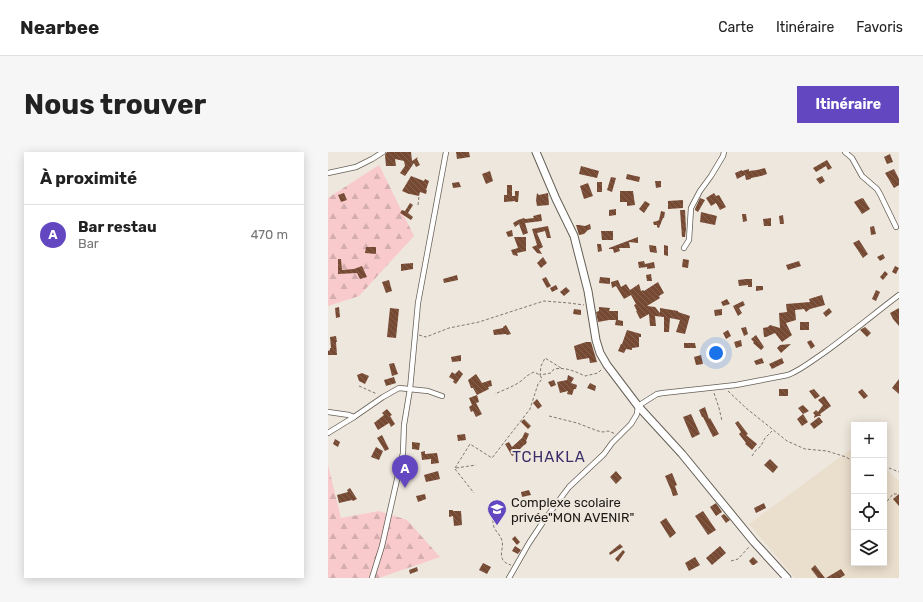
<!DOCTYPE html>
<html lang="fr">
<meta charset="utf-8">
<style>
body{margin:0;font-family:Rubik,sans-serif;background:#f6f6f6;color:#222}
.controls{position:absolute;right:12px;bottom:12px;display:grid;overflow:hidden;border-radius:0px;box-shadow:0 2px 10px #0003}
.controls button{width:36px;height:36px;display:grid;place-items:center;padding:0;border:0;border-bottom:1px solid #e0e0e0;background:#fff;color:#222;font:20px sans-serif}
.you{position:absolute;left:388px;top:201px;width:14px;height:14px;margin:-10px;border:3px solid #fff;border-radius:50%;background:#1a73e8;box-shadow:0 0 0 6px #1a73e833}
.badge{display:grid;place-items:center;width:26px;height:26px;border-radius:50%;background:#6347c0;color:#fff;font-size:13px;font-weight:700}
.pin{position:absolute;translate:-50% -33px;filter:drop-shadow(0 1px 2px #0008)}
.pin::after{content:'';position:absolute;top:21px;width:14px;height:12px;background:inherit;clip-path:polygon(0 0,100% 0,50% 100%)}
.list{margin:0;padding:0;list-style:none}
h2{display:flex;justify-content:space-between;align-items:center;height:52px;margin:0;padding:0 16px;font-size:17px}
h2 small{font-size:13px;font-weight:400;color:#767676}
.list li{display:grid;grid-template-columns:26px 1fr auto;gap:12px;align-items:center;box-sizing:border-box;height:60px;padding:0 16px;border-top:1px solid #e0e0e0}
.list b{display:block;font-size:15px;white-space:nowrap}
.list p{margin:0;font-size:13px;white-space:nowrap;color:#767676}
.list em{font-size:13px;font-style:normal;color:#767676}
.icon{flex:none;width:22px;height:22px;fill:none;stroke:currentColor;stroke-width:2;stroke-linecap:round;stroke-linejoin:round}
.map{position:relative;flex:none;width:571px;height:426px;overflow:hidden;border-radius:0px}
header{display:flex;align-items:center;gap:24px;box-sizing:border-box;height:56px;padding:0 20px;background:#fff;border-bottom:1px solid #e0e0e0}
header strong{font-size:19px}
nav{display:flex;gap:22px;margin-inline-start:auto;font-size:14px}
.intro{display:flex;align-items:center;justify-content:space-between;box-sizing:border-box;height:96px;padding:0 24px}
h1{margin:0;font-size:28px}
.button{padding:10px 18px;border-radius:0px;background:#6347c0;color:#fff;font-size:14px;font-weight:700}
main{display:flex;gap:24px;padding:0 24px}
aside{flex:1;background:#fff;border-radius:0px;box-shadow:0 2px 10px #0003}
.map>svg:first-child{display:block}
.built{fill:#eadecd}
.forest{fill:url(#forest-firs)}
.building{fill:url(#building-back-hatch)}
.lines{fill:none;stroke-linecap:round;stroke-linejoin:round}
.street-casing{stroke:#655f56;stroke-width:6}
.primary-casing{stroke:#655f56;stroke-width:9}
.path{stroke:#7d7872;stroke-width:1;stroke-dasharray:3 2;stroke-linecap:butt}
.street{stroke:#fff;stroke-width:4.5}
.primary{stroke:#fff;stroke-width:7}
.labels{text-anchor:middle;dominant-baseline:central;stroke-width:4;stroke-linejoin:round;paint-order:stroke}
.poi-label{font-size:13px;fill:#1c1a16;stroke:#eee7dd;text-anchor:start}
.quarter-label{font-size:15px;letter-spacing:1px;fill:#392e69;stroke:#eee7dd}
</style>
<header>
<strong>Nearbee</strong>
<nav><a>Carte</a><a>Itinéraire</a><a>Favoris</a></nav>
</header>
<div class="intro"><h1>Nous trouver</h1><a class="button">Itinéraire</a></div>
<main>
<aside>
<h2>À proximité<small></small></h2>
<ul class="list">
<li><span class="badge">A</span><div><b>Bar restau</b><p>Bar</p></div><em>470 m</em></li>
</ul>
</aside>
<div class="map">
<svg width="571" height="426" viewBox="0 0 571 426">
<defs>
<pattern id="forest-firs" width="22" height="20" patternUnits="userSpaceOnUse"><rect width="22" height="20" fill="#f8cacb"/><path d="M5 1l3.5 6h-7zM16 11l3.5 6h-7z" fill="#d4adae"/></pattern>
<pattern id="building-back-hatch" width="6" height="6" patternUnits="userSpaceOnUse"><rect width="6" height="6" fill="#764933"/><path d="M-1 5l2 2M0 0l6 6M5-1l2 2" fill="none" stroke="#84604e"/></pattern>
</defs>
<rect width="100%" height="100%" fill="#eee7dd"/>
<!-- built -->
<polygon class="built" points="526,295 526,411 556,411 556,314 571,329 571,426 467,426 421,372"/>
<!-- forest -->
<g class="forest">
<polygon points="51,13 86,84 31,144 0,154 0,46"/>
<polygon points="0,313 13,366 51,359 79,368 112,405 51,426 0,426"/>
</g>
<!-- building -->
<g class="building">
<polygon points="59,0 83,0 84,9 90,5 89,7 92,13 88,15 86,11 77,24 72,21 77,14 76,9 67,7 68,14 58,14 57,3"/>
<polygon points="128,0 141,0 142,5 129,7"/>
<polygon points="562,2 565,10 559,12 556,5"/>
<polygon points="499,8 504,16 500,18 498,14 488,20 485,16"/>
<polygon points="253,14 271,19 269,26 251,22"/>
<polygon points="437,16 439,22 433,24 423,26 423,27 418,28 417,23 409,27 407,21 414,18 414,19 421,17 421,19 429,18"/>
<polygon points="566,17 571,27 571,33 566,36 557,21"/>
<polygon points="162,19 165,29 158,32 154,22"/>
<polygon points="299,22 312,25 311,30 298,27"/>
<polygon points="83,24 96,29 97,27 101,29 98,38 99,38 98,42 92,40 91,44 82,42 81,42 74,39"/>
<polygon points="494,24 497,29 492,32 488,27"/>
<polygon points="283,25 288,26 284,40 279,38"/>
<polygon points="327,29 333,29 333,35 328,36"/>
<polygon points="131,30 133,35 125,36 124,31"/>
<rect x="269" y="30" width="5" height="10"/>
<polygon points="260,31 265,44 256,47 252,34"/>
<polygon points="179,33 184,33 184,44 187,44 187,39 191,39 190,50 187,50 187,49 176,50 176,43 179,43"/>
<polygon points="292,39 305,39 307,53 299,54 299,50 292,50"/>
<polygon points="16,41 19,48 13,50 10,43"/>
<polygon points="209,41 211,43 220,41 221,53 209,54 208,48"/>
<polygon points="386,41 388,44 391,43 398,55 392,58 388,51 383,54 378,46"/>
<polygon points="372,46 377,48 370,60 367,58 367,57"/>
<polygon points="534,46 534,47 535,46 542,57 534,62 526,50"/>
<polygon points="355,48 355,56 340,57 340,49"/>
<polygon points="317,49 322,52 316,61 311,57"/>
<polygon points="82,51 85,53 80,61 85,65 83,68 72,61 74,58 77,59"/>
<polygon points="288,57 288,63 281,64 281,58"/>
<polygon points="352,58 357,58 358,77 357,85 354,85"/>
<polygon points="333,59 337,60 336,66 335,66 331,76 329,75 329,73 326,73 325,70 329,69 331,68"/>
<polygon points="373,60 389,64 387,73 372,70"/>
<polygon points="213,62 214,69 197,71 200,81 195,83 191,72 187,75 185,71 190,68 196,66 197,67 206,66 205,64"/>
<polygon points="414,62 418,62 419,69 415,70"/>
<polygon points="455,63 456,72 452,72 451,64"/>
<polygon points="443,66 443,74 436,74 435,67"/>
<polygon points="262,72 263,77 260,78 256,82 251,83 248,73 251,73 257,74"/>
<polygon points="220,74 223,86 219,86 217,79 209,81 215,95 211,97 214,102 209,101 204,95 209,93 204,77"/>
<polygon points="546,74 548,82 543,83 542,75"/>
<polygon points="184,78 185,84 180,85 178,80"/>
<polygon points="273,79 285,79 285,88 274,88"/>
<polygon points="186,85 198,85 198,99 189,101 190,104 185,103 183,98 190,96"/>
<polygon points="310,85 310,91 301,90 302,96 291,96 292,99 286,101 285,97 281,97 281,96"/>
<polygon points="531,88 540,102 535,106 525,91"/>
<polygon points="269,92 273,92 274,99 270,100"/>
<polygon points="321,93 328,94 329,101 322,100"/>
<polygon points="336,93 340,94 340,104 336,103"/>
<polygon points="38,95 48,95 48,102 37,101"/>
<polygon points="555,102 557,106 552,109 549,105"/>
<polygon points="215,105 219,111 213,116 209,111"/>
<polygon points="10,107 13,107 14,118 26,117 34,114 39,125 32,127 29,121 10,122"/>
<polygon points="355,107 361,108 360,116 354,115"/>
<polygon points="316,109 317,112 326,110 327,116 319,117 319,115 311,116 310,110"/>
<polygon points="471,109 473,114 460,118 458,113"/>
<polygon points="85,111 85,117 73,119 73,112"/>
<polygon points="567,114 571,116 568,122 564,120"/>
<polygon points="557,119 560,122 555,128 552,125"/>
<polygon points="323,122 324,129 319,129 318,123"/>
<polygon points="129,123 130,128 116,131 115,127"/>
<polygon points="218,125 223,134 219,136 214,127"/>
<polygon points="272,125 282,126 282,132 271,131"/>
<polygon points="418,127 424,127 424,135 420,135 420,133 411,134 410,128"/>
<polygon points="61,128 64,139 58,141 54,130"/>
<polygon points="290,128 293,135 298,132 302,138 311,132 313,139 315,138 316,139 330,130 336,141 331,144 332,146 319,154 327,155 332,161 332,156 350,159 350,160 362,164 357,182 348,180 352,168 342,166 341,180 336,180 336,165 327,164 328,174 322,174 321,162 312,167 308,159 309,159 306,153 308,152 303,143 296,147 288,134 284,136 283,130"/>
<polygon points="228,133 230,137 224,140 222,136"/>
<polygon points="428,134 435,134 435,138 428,139"/>
<polygon points="238,135 242,139 236,144 232,140"/>
<polygon points="548,138 552,140 548,149 544,147"/>
<polygon points="494,143 497,153 482,157 478,160 476,157 467,158 468,168 458,171 464,183 454,190 447,181 438,185 436,185 435,176 440,175 442,173 452,176 451,161 459,160 458,152 482,150 481,147"/>
<polygon points="399,147 402,152 395,154 393,150"/>
<polygon points="415,149 417,153 411,156 414,161 410,164 405,154"/>
<polygon points="11,155 12,165 8,166 7,156"/>
<polygon points="271,155 282,156 281,159 290,159 290,168 295,169 295,174 287,173 288,168 281,168 270,170 268,160 271,159"/>
<polygon points="62,156 71,157 68,186 59,185"/>
<polygon points="501,156 504,160 498,165 495,161"/>
<polygon points="571,156 571,174 565,167 562,161"/>
<polygon points="246,157 253,158 253,163 245,162"/>
<polygon points="394,157 394,163 387,164 386,158"/>
<rect x="472" y="170" width="9" height="8"/>
<polygon points="178,173 183,182 179,183 178,182 166,183 165,178 175,176 175,175"/>
<polygon points="418,175 420,182 416,184 413,176"/>
<polygon points="537,175 543,181 539,185 532,178"/>
<polygon points="299,178 313,182 313,185 311,185 311,195 304,196 304,198 298,197 296,201 290,199 293,192 294,192"/>
<polygon points="400,178 403,184 398,187 395,181"/>
<polygon points="428,183 436,195 433,198 425,191 426,190 423,187"/>
<polygon points="8,184 9,190 8,190 9,203 0,203 0,199 2,198 2,196 3,196 2,185"/>
<polygon points="413,188 414,194 408,196 406,190"/>
<polygon points="483,188 487,194 483,197 479,190"/>
<polygon points="258,190 263,190 269,210 262,211 261,206 249,208 246,194"/>
<polygon points="356,191 367,191 368,196 356,196"/>
<polygon points="463,192 453,201 449,196 452,193"/>
<polygon points="133,203 133,209 124,210 123,205"/>
<polygon points="373,203 375,212 368,213 366,205"/>
<polygon points="434,206 436,211 428,213 426,209"/>
<polygon points="454,206 456,211 444,217 441,212"/>
<polygon points="66,211 70,222 64,224 61,212"/>
<polygon points="131,218 135,222 128,232 125,230 126,228 121,225 124,220 127,222"/>
<polygon points="34,221 41,224 37,232 31,229 29,223"/>
<polygon points="148,222 154,231 163,228 164,234 160,235 161,237 149,243 145,236 143,236 140,228"/>
<polygon points="240,223 246,226 243,231 249,233 248,237 246,237 244,243 239,242 240,239 232,241 229,230 239,228"/>
<polygon points="66,225 68,231 58,234 56,228"/>
<polygon points="571,227 571,242 564,236"/>
<polygon points="226,228 228,233 223,235 220,230"/>
<polygon points="262,231 268,234 267,239 259,236"/>
<rect x="451" y="237" width="9" height="7"/>
<polygon points="486,237 492,244 487,247 481,239"/>
<polygon points="534,237 540,244 536,247 530,240"/>
<polygon points="149,243 151,250 148,251 154,262 148,265 145,259 143,260 141,255 144,253 141,246"/>
<polygon points="496,244 503,254 492,262 493,264 490,264 486,266 486,265 487,263 485,261 488,258 490,260 495,253 490,248"/>
<polygon points="209,247 214,254 210,257 205,251"/>
<polygon points="475,253 481,259 475,262 470,256"/>
<polygon points="377,255 381,267 382,266 391,282 385,285 375,265 374,265 371,258"/>
<polygon points="59,257 64,263 62,264 67,272 63,275 61,271 50,278 46,271 56,263 54,261"/>
<polygon points="363,262 372,282 364,286 355,265"/>
<polygon points="475,262 480,270 474,274 469,267"/>
<polygon points="491,265 495,270 486,277 482,272"/>
<polygon points="196,267 203,274 200,277 193,270"/>
<polygon points="410,269 420,282 418,283 429,292 424,298 417,292 418,291 411,282 413,280 407,271"/>
<polygon points="197,280 201,282 198,289 199,290 197,293 196,293 191,298 192,300 184,304 177,292 181,290 184,295 194,286"/>
<polygon points="137,282 138,288 130,289 129,283"/>
<polygon points="54,283 61,297 57,299 49,286"/>
<polygon points="7,287 12,290 10,295 5,292"/>
<polygon points="84,290 92,291 91,298 84,297"/>
<polygon points="48,295 55,299 51,308 43,305"/>
<polygon points="97,299 97,302 109,301 111,311 103,312 103,307 94,308 93,300"/>
<polygon points="442,307 450,315 445,321 436,313"/>
<polygon points="110,319 112,327 98,330 96,323"/>
<polygon points="288,319 294,326 288,332 282,325"/>
<polygon points="344,321 349,333 347,334 350,343 345,344 343,338 337,324"/>
<polygon points="22,336 29,347 25,349 24,348 11,351 9,343 20,340 19,338"/>
<polygon points="201,338 203,343 194,345 193,340"/>
<polygon points="97,342 98,347 90,350 88,344"/>
<polygon points="571,342 571,354 565,347"/>
<polygon points="388,351 394,360 388,364 382,355"/>
<polygon points="436,351 438,356 428,361 426,356"/>
<polygon points="121,358 125,358 125,359 133,359 134,373 126,374 125,364 121,365"/>
<polygon points="375,359 388,378 380,383 367,364"/>
<polygon points="396,362 402,368 398,371 393,364"/>
<polygon points="338,366 348,381 342,386 332,370"/>
<polygon points="187,384 192,390 189,393 184,387"/>
<polygon points="292,392 295,395 282,403 281,401"/>
<polygon points="187,394 193,398 190,402 184,399"/>
<polygon points="392,394 398,401 384,413 378,406"/>
<polygon points="295,398 297,400 290,410 287,407"/>
<polygon points="367,405 372,413 361,419 357,411"/>
<polygon points="425,405 430,410 426,413 424,413 421,409"/>
<polygon points="155,411 163,415 159,422 151,418"/>
<polygon points="487,413 497,426 490,426 483,417"/>
<polygon points="89,415 90,419 82,422 81,418"/>
<polygon points="513,417 517,423 512,426 498,426"/>
</g>
<g class="lines">
<!-- street casing -->
<g class="street-casing">
<g id="street">
<polyline points="517,0 524,6 534,24 549,37 552,42 568,75"/>
<polyline points="0,21 28,15 44,7 55,0"/>
<polyline points="356,96 361,88 363,56 372,39 383,24 395,4 396,0"/>
<polyline points="0,260 21,263 26,265 0,281"/>
<polyline points="26,265 55,245 71,236 100,239 114,244"/>
<polyline points="44,426 54,394 75,301 76,273 82,237 90,151 118,0"/>
<path d="M181,426L201,391L217,367L241,335L276,302L284,291L303,272L309,262L310,254L329,242L335,241L408,233L460,223C473,218 485,208 497,200C522,182 546,162 571,143"/>
</g>
</g>
<!-- primary casing -->
<g class="primary-casing">
<polyline id="primary" points="208,0 228,47 246,84 260,139 268,188 272,201 279,213 310,254 354,302 426,390 459,426"/>
</g>
<!-- path -->
<g class="path">
<polyline points="90,53 91,44"/>
<polyline points="91,183 98,185 121,176 151,170 216,149 241,151 256,153"/>
<path d="M233,216L217,206L213,214L212,223L223,221L226,217C238,215 246,219 257,224L270,221L274,217"/>
<polyline points="31,234 49,242"/>
<polyline points="400,239 418,256 459,289 477,297 499,299 518,305 526,310"/>
<polyline points="386,241 391,256 394,269"/>
<polyline points="221,264 249,271 270,279 275,280 280,279 288,282"/>
<polyline points="424,304 428,298 433,294 437,286 444,279"/>
<path d="M127,316L142,292L164,306L202,257L210,232L214,227L212,223L206,220C199,223 198,225 193,229C185,235 175,238 167,242"/>
<polyline points="128,316 148,313"/>
<polyline points="127,317 146,341"/>
<polyline points="556,317 561,316 571,320"/>
<polyline points="556,353 565,342 571,342"/>
<path d="M165,368C164,379 172,380 174,389C176,395 171,402 175,408C177,411 180,412 183,413"/>
<polyline points="403,409 410,407 421,395"/>
</g>
<!-- street -->
<use href="#street" class="street"/>
<!-- primary -->
<use href="#primary" class="primary"/>
</g>
<!-- icons -->
<defs>
<g id="school-pin" transform="scale(1)"><path d="M0 17L-7.5 6A9.5 9.5 0 1 1 7.5 6Z" fill="#6347c0" stroke="#eee7dd"/><path d="M0-5L7-2L0 1L-7-2ZM-4 1L0 2.5L4 1V4Q0 6-4 4Z" fill="#fff"/></g>
</defs>
<g fill-rule="evenodd">
<use href="#school-pin" x="169" y="357"/>
</g>
<g class="labels">
<!-- poi labels -->
<g class="poi-label">
<text x="183" y="350">Complexe scolaire<tspan x="183" dy="15">privée"MON AVENIR"</tspan></text>
</g>
<!-- quarter labels -->
<g class="quarter-label">
<text x="221" y="305">TCHAKLA</text>
</g>
</g>
</svg>
<div class="controls">
<button>+</button>
<button>−</button>
<button><svg class="icon" aria-label="locate" viewBox="0 0 24 24"><circle cx="12" cy="12" r="6"/><path d="M12 2v4M12 18v4M2 12h4M18 12h4"/></svg></button>
<button><svg class="icon" aria-label="layers" viewBox="0 0 24 24"><path d="M12 4l9 5-9 5-9-5zM3 14l9 5 9-5"/></svg></button>
</div>
<div class="you"></div>
<div class="pin badge" style="left:77px;top:336px">A</div>
</div>
</main>
